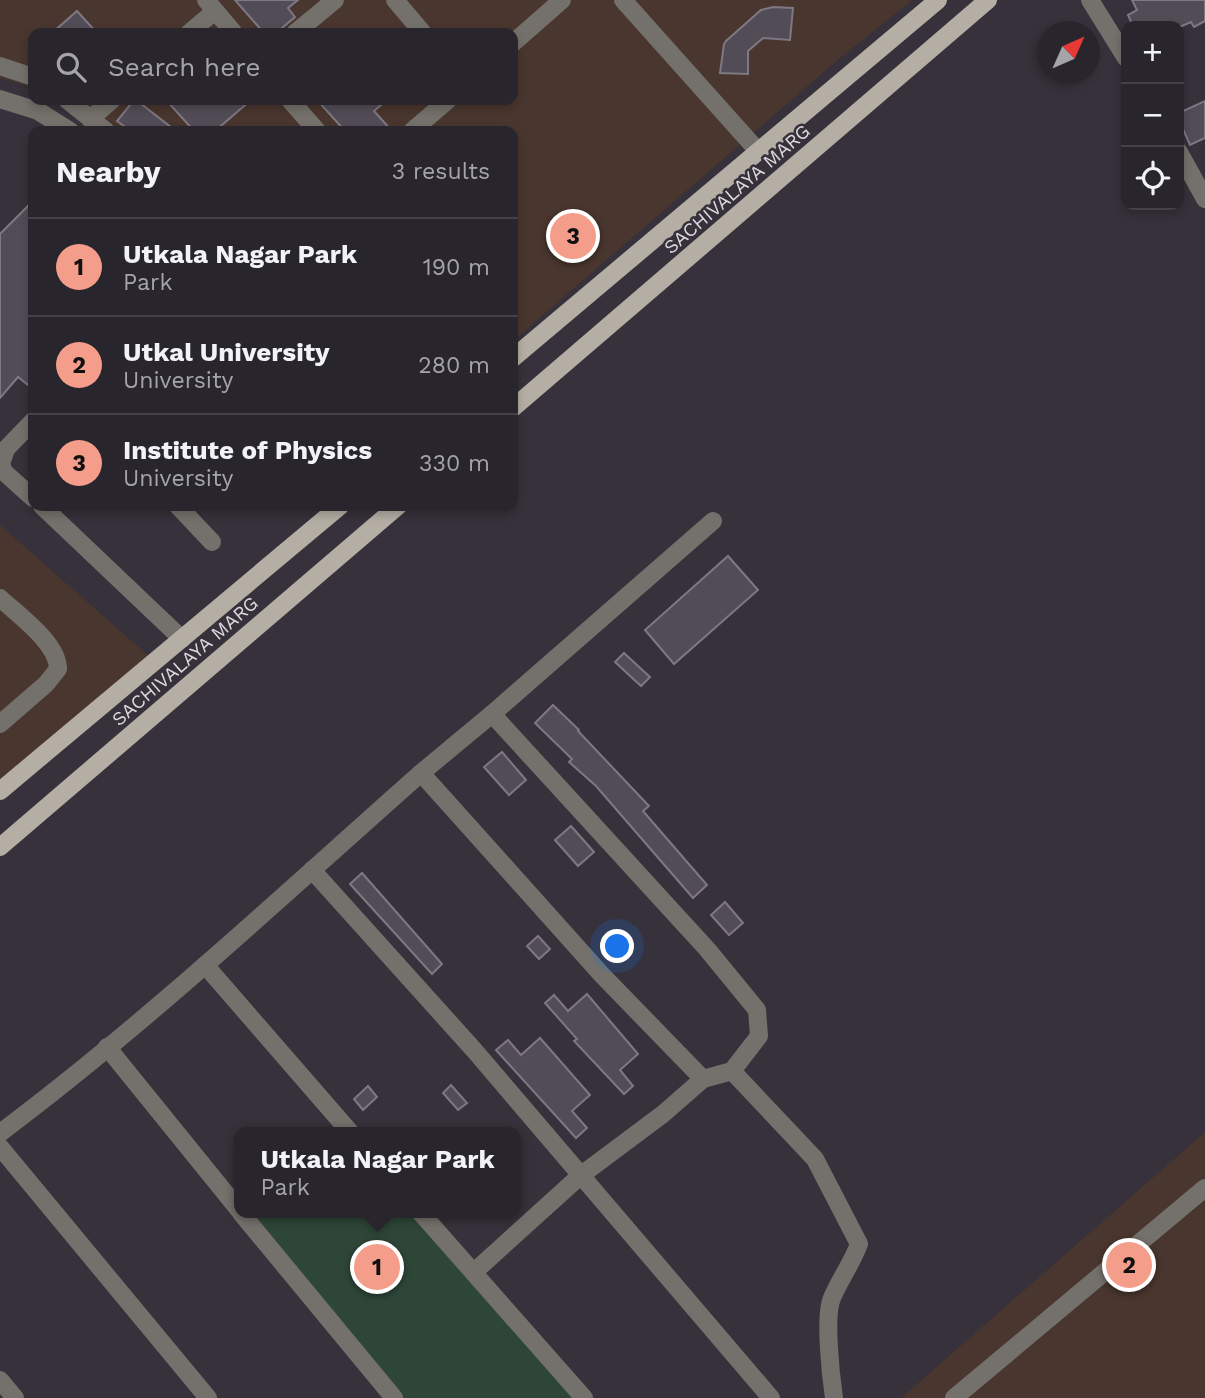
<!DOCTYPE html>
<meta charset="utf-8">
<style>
body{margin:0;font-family:"Work Sans",sans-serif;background:#302d34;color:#f1f3f6}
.controls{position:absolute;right:21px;top:21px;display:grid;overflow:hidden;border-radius:14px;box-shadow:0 4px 10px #0003}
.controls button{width:63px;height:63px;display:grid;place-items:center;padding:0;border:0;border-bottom:2px solid #444248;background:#28252c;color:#f1f3f6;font:35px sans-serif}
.compass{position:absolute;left:1037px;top:21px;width:63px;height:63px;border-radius:50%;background:#28252c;box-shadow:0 4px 10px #0003;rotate:45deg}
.you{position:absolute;left:618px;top:947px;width:24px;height:24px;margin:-18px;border:5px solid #fff;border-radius:50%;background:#1a73e8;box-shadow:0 0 0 10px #1a73e833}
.badge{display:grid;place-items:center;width:46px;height:46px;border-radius:50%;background:#f49d8b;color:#111;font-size:23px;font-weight:700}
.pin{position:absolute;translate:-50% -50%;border:4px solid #fff;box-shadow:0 2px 7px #0006}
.popup{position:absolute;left:234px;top:1127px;width:287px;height:91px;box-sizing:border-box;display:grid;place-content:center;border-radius:14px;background:#28252c;filter:drop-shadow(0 2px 5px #0005);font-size:23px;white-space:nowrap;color:#a5a5a9}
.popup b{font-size:26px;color:#f1f3f6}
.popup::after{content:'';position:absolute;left:50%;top:100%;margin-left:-14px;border:14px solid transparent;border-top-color:#28252c}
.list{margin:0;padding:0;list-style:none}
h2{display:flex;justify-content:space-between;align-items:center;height:91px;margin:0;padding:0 28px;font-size:30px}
h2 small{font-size:23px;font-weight:400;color:#a5a5a9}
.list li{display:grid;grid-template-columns:46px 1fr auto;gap:21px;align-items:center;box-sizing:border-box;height:98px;padding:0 28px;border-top:2px solid #444248}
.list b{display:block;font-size:26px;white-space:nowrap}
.list p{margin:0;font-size:23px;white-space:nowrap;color:#a5a5a9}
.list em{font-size:23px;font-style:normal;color:#a5a5a9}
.icon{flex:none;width:38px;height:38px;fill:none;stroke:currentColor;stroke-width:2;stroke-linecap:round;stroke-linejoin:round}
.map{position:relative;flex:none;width:1205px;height:1398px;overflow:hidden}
.search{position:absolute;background:#28252c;box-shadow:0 4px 10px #0003;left:28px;top:28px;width:490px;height:77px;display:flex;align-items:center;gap:18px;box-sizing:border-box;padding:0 24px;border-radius:14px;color:#a5a5a9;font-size:26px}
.panel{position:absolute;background:#28252c;box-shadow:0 4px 10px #0003;left:28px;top:126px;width:490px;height:385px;border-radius:14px}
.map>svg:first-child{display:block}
.education{fill:#49362e}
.green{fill:#2e4638}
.building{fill:#524c56;stroke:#7f7883;stroke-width:2}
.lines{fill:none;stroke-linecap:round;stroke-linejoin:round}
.minor{stroke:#74716c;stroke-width:18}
.major{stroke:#b4aea4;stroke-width:18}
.labels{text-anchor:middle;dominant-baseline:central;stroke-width:5;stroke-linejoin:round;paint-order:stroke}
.street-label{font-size:19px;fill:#ddd9df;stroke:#36313a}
</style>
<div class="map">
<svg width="1205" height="1398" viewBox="0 0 1205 1398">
<rect width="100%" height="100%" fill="#36313a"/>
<!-- education -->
<g class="education">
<polygon points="0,0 912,0 833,64 513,341 513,131 98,131 58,100 513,100 513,33 33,33 33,87 0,78"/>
<polygon points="0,525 152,659 0,786"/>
<polygon points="1205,1132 1205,1398 901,1398"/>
</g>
<!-- green -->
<polygon class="green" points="258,1213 420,1213 582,1398 395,1398 248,1221"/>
<!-- building -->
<g class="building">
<polygon points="235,0 298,0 288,8 295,17 276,33 264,33"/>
<polygon points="1132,0 1205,0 1205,21 1194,27 1191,22 1182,26 1133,26 1128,15 1137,10"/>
<polygon points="773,7 793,8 790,40 763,38 748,51 748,74 720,73 724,44 726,41 761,10"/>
<polygon points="77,11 97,33 52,33"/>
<polygon points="134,100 136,100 176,131 131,131 117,121"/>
<polygon points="166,100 251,100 215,131 194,131"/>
<polygon points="317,100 387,100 374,111 392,131 345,131"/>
<polygon points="1205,101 1205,138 1190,145 1179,120 1179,113"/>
<polygon points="33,201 33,389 18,377 0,398 0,234"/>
<polygon points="728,556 758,590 674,664 645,630"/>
<polygon points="624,653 650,677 641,686 615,662"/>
<polygon points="553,705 579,730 578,731 649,806 643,811 707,885 693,898 596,786 569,762 572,759 535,723"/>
<polygon points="502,752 526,780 509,795 484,767"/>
<polygon points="571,826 594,852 578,866 555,840"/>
<polygon points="362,873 442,964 432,974 350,884"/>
<polygon points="725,902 743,923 729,935 711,915"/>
<polygon points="538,936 550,949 539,959 527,946"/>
<polygon points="587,994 638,1054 620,1070 633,1086 624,1094 574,1041 577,1039 545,1003 554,995 568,1011"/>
<polygon points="540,1038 590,1095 572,1111 587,1128 576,1138 496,1050 508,1040 521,1055"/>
<polygon points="451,1085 467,1103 458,1110 443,1093"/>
<polygon points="368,1086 377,1097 363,1110 354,1099"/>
</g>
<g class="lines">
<!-- minor -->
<g class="minor">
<polyline points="206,0 234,33"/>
<polyline points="395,0 423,33"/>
<polyline points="623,0 758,151"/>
<polyline points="1090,0 1126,58"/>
<polyline points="189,33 215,11"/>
<polyline points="295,33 335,0"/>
<polyline points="513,43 562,0"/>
<polyline points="0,66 33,77"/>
<polyline points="0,99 38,111 70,131"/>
<polyline points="67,100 106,131"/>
<polyline points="290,100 317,131"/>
<polyline points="90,119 112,100"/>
<polyline points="412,131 448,100"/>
<polyline points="1179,152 1205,199"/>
<polyline points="33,421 6,449 1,464 4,472 33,498"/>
<polyline points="42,506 182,639"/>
<polyline points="178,506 212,542"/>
<path d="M0,598C18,615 58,643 58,669L46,684L0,724"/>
<polyline points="492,714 713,521"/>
<polyline points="421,773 492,714 707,949 757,1010 759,1036 732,1071"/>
<polyline points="312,870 474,1050 771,1398"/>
<polyline points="205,965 350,1132"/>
<polyline points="107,1047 239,1210"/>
<path d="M0,1133C148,1022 283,895 421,773L602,975L703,1079L732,1071L815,1159L859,1244C852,1263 840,1279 832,1298C824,1316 831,1377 834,1398"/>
<polyline points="0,1147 208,1398"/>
<polyline points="241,1213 394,1398"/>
<polyline points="421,1213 584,1398"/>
<polyline points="474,1272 580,1176 663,1114 703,1079"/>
<polyline points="0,1380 15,1398"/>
<polyline points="954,1398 1205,1188"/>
</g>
<!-- major -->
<g class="major">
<polyline points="513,358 938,0"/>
<polyline points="513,408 988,0"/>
<polyline points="0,791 340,506"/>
<polyline points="0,847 398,506"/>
</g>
</g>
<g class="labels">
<!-- street labels -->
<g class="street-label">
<text transform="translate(737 189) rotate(-41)">SACHIVALAYA MARG</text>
<text transform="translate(185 661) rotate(-41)">SACHIVALAYA MARG</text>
</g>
</g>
</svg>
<div class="controls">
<button>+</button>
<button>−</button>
<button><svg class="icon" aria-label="locate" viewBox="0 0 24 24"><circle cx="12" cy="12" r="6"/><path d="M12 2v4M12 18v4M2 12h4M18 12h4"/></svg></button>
</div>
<svg class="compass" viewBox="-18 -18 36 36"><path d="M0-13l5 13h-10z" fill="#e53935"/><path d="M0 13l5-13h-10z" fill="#a5a5a9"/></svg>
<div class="you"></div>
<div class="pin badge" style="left:377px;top:1267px">1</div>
<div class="popup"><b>Utkala Nagar Park</b>Park</div>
<div class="pin badge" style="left:1129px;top:1265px">2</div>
<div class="pin badge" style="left:573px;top:236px">3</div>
<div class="search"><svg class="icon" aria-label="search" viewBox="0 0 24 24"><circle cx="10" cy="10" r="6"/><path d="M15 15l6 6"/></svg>Search here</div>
<section class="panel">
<h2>Nearby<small>3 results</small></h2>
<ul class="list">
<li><span class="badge">1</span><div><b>Utkala Nagar Park</b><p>Park</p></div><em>190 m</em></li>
<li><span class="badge">2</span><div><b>Utkal University</b><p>University</p></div><em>280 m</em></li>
<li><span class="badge">3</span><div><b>Institute of Physics</b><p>University</p></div><em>330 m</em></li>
</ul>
</section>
</div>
